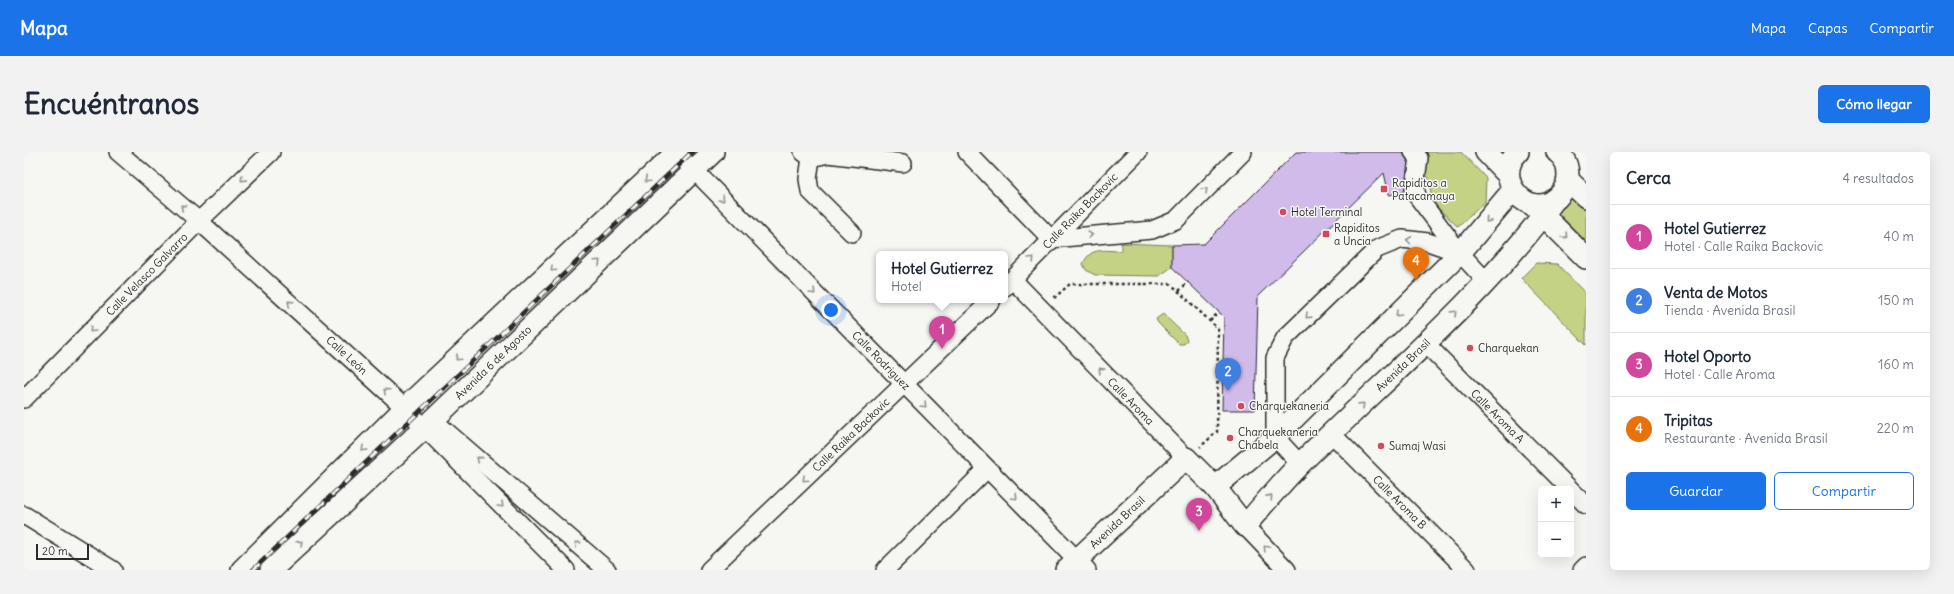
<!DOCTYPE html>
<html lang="es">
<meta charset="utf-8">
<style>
body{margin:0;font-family:Delius,sans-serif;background:#f2f2f3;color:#1f2937}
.controls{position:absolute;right:12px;bottom:12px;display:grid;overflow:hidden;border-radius:6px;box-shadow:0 4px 16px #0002}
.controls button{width:36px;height:36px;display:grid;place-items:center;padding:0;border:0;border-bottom:1px solid #e0e1e3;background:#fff;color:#1f2937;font:20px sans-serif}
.scale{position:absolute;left:12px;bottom:10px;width:53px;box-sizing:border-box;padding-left:4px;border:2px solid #2b2b2b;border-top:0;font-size:11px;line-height:14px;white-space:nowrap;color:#2b2b2b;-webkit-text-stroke:3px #f6f6f2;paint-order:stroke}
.you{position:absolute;left:807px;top:158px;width:14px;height:14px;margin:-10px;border:3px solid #fff;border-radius:50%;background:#1a73e8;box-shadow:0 0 0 6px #1a73e833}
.badge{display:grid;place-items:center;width:26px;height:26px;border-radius:50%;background:#1a73e8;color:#fff;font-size:13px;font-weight:700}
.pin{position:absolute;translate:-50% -33px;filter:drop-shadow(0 1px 2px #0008)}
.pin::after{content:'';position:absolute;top:21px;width:14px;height:12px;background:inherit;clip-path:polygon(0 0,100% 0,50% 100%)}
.popup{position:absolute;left:852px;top:99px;width:132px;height:52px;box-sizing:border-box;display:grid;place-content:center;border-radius:6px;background:#fff;filter:drop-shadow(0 1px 3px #0005);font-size:13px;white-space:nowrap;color:#747a83}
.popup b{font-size:15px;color:#1f2937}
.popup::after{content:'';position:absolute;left:50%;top:100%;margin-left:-8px;border:8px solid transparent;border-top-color:#fff}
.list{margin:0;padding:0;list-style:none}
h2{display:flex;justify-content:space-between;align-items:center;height:52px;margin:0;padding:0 16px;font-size:17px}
h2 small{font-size:13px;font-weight:400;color:#747a83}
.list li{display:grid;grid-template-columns:26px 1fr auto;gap:12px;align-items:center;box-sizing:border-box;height:64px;padding:0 16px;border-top:1px solid #e0e1e3}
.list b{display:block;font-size:15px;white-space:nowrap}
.list p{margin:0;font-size:13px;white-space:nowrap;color:#747a83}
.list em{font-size:13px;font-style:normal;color:#747a83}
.actions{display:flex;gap:8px;padding:12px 16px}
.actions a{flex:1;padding:9px 0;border:1px solid #1a73e8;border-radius:6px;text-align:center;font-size:14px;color:#1a73e8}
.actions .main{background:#1a73e8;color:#fff}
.map{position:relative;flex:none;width:1562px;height:418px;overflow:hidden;border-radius:6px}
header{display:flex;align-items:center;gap:24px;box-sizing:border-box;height:56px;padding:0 20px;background:#1a73e8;color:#fff}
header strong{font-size:19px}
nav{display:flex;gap:22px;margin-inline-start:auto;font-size:14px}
.intro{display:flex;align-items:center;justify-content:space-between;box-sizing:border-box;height:96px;padding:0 24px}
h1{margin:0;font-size:28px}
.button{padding:10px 18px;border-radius:6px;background:#1a73e8;color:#fff;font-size:14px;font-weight:700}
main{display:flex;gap:24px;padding:0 24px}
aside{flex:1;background:#fff;border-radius:6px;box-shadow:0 4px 16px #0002}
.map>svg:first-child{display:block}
.green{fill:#c4d286;stroke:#787e58}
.building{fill:#d1bbeb;stroke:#2b2b2b}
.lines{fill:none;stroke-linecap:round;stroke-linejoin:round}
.minor-casing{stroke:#2b2b2b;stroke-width:20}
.major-casing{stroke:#2b2b2b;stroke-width:24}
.path{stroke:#2b2b2b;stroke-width:2.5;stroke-dasharray:3 3;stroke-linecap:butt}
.minor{stroke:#f6f6f2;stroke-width:17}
.major{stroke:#f6f6f2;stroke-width:21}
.rail-casing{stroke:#2b2b2b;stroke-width:4.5}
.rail{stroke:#f6f6f2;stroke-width:3;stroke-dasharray:9;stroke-linecap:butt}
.oneway{stroke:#90908e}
.poi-dot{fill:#d1495b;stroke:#f6f6f2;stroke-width:1.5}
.labels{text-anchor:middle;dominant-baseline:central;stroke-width:3;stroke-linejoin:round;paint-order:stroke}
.poi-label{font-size:11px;fill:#2b2b2b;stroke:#f6f6f2;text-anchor:start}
.street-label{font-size:11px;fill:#2b2b2b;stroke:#f6f6f2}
</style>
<header>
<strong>Mapa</strong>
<nav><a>Mapa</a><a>Capas</a><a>Compartir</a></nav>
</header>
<div class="intro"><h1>Encuéntranos</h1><a class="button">Cómo llegar</a></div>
<main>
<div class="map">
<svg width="1562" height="418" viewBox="0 0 1562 418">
<rect width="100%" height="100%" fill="#f6f6f2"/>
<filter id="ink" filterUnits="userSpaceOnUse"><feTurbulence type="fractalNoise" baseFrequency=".025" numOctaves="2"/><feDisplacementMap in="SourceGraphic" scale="8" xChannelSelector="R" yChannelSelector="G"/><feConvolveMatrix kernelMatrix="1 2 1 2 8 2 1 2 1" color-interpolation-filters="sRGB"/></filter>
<g filter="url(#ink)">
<!-- green -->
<g class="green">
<polygon points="1379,0 1437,0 1462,26 1461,50 1434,75 1408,50 1405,28 1395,7 1387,7"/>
<polygon points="1551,42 1562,53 1562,90 1533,60"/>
<path d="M1097,91L1148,93V115L1135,124L1071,123L1062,118L1059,112C1067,94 1080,99 1097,99Z"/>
<polygon points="1512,111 1533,112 1562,142 1562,193 1497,126"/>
<polygon points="1139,162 1161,183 1163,188 1160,192 1155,192 1134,171 1132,167"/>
</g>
<!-- building -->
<polygon class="building" points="1272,0 1379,0 1384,10 1380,40 1365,43 1360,21 1234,144 1231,258 1198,258 1200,165 1148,115 1148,93 1180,92"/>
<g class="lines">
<!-- minor casing -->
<g class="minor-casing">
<g id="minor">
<path id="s1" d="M94,0L175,69L381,256L542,418"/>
<path id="s2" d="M650,0L671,19L1063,418"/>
<polyline points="779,0 787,6 804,2 879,11"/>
<polyline points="943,0 1027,87"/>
<polyline points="1389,0 1395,6 1391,34 1393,44 1436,101 1462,129"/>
<polyline points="787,6 784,27 786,39 828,81"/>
<polyline points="1027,87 1128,78 1152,68 1219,0"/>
<path id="s3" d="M989,128L1162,306"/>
<path id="s4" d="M981,135L1114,0"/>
<path id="s5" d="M1401,191L1546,337"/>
<path id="s6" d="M0,247L175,69L247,0"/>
<polyline points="409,268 583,418"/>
<path id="s7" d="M1308,282L1443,418"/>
<polyline points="1276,312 1251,285 1251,206 1261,186 1353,97 1378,87 1404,90 1436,101"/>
<polyline points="1547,338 1562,353"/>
<polyline points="0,363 89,418"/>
<polyline points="1221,374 1263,418"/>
<path id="s8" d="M685,418L968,148"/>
<polyline points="861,418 963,317"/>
<polyline points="1558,418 1562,414"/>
</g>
</g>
<!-- major casing -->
<g class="major-casing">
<g id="major">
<polyline points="1462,0 1484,23"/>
<path d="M1494,0C1467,26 1504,70 1533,46C1539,40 1544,33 1544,24C1544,15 1541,5 1533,0"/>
<polyline points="1544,28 1562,45"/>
<polyline points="1510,54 1562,106"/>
<polyline points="1191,335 1251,285 1436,101 1489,38"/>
<polyline points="218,418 381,256 653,0"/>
<path id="s9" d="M247,418L409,268L689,0"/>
<path id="s10" d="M1042,418L1162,306L1191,335L1221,374C1239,353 1257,331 1277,311C1361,227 1461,144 1531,47"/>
</g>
</g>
<!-- path -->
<g class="path">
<polyline points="1155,139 1164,130"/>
<polyline points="1030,146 1046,132 1147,132 1194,177 1193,280 1176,295"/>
<polyline points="1186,169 1195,160"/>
</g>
<!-- minor -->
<use href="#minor" class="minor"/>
<!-- major -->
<use href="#major" class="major"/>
<!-- rail casing -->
<g class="rail-casing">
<polyline id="rail" points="229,418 668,0"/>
</g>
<!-- rail -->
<use href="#rail" class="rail"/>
</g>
<!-- one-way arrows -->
<defs><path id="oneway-chevron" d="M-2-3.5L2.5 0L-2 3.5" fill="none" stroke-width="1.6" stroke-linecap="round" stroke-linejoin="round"/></defs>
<g class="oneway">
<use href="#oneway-chevron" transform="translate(219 27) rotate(136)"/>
<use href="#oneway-chevron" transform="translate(623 28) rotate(137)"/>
<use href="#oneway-chevron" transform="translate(1181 38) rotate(-45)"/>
<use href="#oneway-chevron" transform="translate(698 47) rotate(46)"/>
<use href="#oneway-chevron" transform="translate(159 55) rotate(-140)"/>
<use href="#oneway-chevron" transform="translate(1464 68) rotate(130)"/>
<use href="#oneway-chevron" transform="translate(1066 83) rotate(-5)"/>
<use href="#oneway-chevron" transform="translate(1541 84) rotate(45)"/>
<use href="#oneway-chevron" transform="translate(1385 88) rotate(-173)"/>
<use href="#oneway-chevron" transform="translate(1008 107) rotate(-47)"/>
<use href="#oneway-chevron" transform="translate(574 110) rotate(-43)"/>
<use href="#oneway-chevron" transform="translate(529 117) rotate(137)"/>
<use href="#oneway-chevron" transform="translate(789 140) rotate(46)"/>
<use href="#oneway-chevron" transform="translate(266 151) rotate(-138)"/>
<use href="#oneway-chevron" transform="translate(1430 161) rotate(-45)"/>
<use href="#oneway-chevron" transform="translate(1374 162) rotate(135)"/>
<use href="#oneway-chevron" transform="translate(1284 164) rotate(136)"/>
<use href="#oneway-chevron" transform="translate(68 178) rotate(135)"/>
<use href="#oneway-chevron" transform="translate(434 206) rotate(137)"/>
<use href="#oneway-chevron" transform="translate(1077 218) rotate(-134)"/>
<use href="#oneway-chevron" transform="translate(362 239) rotate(-138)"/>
<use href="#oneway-chevron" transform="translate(900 253) rotate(45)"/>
<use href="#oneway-chevron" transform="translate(1338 253) rotate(-44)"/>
<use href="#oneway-chevron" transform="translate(340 297) rotate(135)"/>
<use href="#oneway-chevron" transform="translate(455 307) rotate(-139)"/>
<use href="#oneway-chevron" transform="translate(781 327) rotate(137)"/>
<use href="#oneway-chevron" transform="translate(991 345) rotate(45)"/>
<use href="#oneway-chevron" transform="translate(1246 345) rotate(-48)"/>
<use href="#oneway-chevron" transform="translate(477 353) rotate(45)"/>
<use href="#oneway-chevron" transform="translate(276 391) rotate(-43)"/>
<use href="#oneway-chevron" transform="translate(553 392) rotate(-139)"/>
<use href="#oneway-chevron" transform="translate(1242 396) rotate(-134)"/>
</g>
</g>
<!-- markers -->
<g class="poi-dot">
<rect x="1356" y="33" width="8" height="8" rx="2"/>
<circle cx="1259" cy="60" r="4"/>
<rect x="1298" y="78" width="8" height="8" rx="2"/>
<circle cx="1446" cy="196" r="4"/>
<circle cx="1217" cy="254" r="4"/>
<circle cx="1206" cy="286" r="4"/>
<circle cx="1357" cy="294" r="4"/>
</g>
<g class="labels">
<!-- poi labels -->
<g class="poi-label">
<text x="1368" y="31">Rapiditos a<tspan x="1368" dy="13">Patacamaya</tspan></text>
<text x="1267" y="60">Hotel Terminal</text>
<text x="1310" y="76">Rapiditos<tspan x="1310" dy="13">a Uncia</tspan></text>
<text x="1454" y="196">Charquekan</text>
<text x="1225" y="254">Charquekaneria</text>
<text x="1214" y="280">Charquekaneria<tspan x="1214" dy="13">Chabela</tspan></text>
<text x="1365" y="294">Sumaj Wasi</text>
</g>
<!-- street labels -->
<g class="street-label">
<text stroke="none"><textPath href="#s4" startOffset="107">Calle Raika Backovic</textPath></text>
<text stroke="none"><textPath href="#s6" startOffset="175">Calle Velasco Galvarro</textPath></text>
<text stroke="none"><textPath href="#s1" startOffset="306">Calle León</textPath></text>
<text stroke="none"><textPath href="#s2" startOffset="294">Calle Rodriguez</textPath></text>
<text stroke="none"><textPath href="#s9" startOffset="304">Avenida 6 de Agosto</textPath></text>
<text stroke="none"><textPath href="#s10" startOffset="480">Avenida Brasil</textPath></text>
<text stroke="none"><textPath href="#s3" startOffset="169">Calle Aroma</textPath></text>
<text stroke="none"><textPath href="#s5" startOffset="103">Calle Aroma A</textPath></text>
<text stroke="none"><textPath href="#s8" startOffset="196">Calle Raika Backovic</textPath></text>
<text stroke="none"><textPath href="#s7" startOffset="96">Calle Aroma B</textPath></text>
<text stroke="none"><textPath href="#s10" startOffset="70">Avenida Brasil</textPath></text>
</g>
</g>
</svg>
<div class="controls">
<button>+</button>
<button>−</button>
</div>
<div class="scale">20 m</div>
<div class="you"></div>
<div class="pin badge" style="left:918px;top:197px;background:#d1479c">1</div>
<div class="popup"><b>Hotel Gutierrez</b>Hotel</div>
<div class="pin badge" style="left:1204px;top:239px;background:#3f7fe0">2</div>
<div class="pin badge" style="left:1175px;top:379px;background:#d1479c">3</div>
<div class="pin badge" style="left:1392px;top:128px;background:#e8710a">4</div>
</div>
<aside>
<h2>Cerca<small>4 resultados</small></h2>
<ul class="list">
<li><span class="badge" style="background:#d1479c">1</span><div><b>Hotel Gutierrez</b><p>Hotel · Calle Raika Backovic</p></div><em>40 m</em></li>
<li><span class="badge" style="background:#3f7fe0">2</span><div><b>Venta de Motos</b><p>Tienda · Avenida Brasil</p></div><em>150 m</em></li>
<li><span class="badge" style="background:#d1479c">3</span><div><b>Hotel Oporto</b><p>Hotel · Calle Aroma</p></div><em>160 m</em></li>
<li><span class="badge" style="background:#e8710a">4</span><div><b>Tripitas</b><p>Restaurante · Avenida Brasil</p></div><em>220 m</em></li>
</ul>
<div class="actions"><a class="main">Guardar</a><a>Compartir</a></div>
</aside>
</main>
